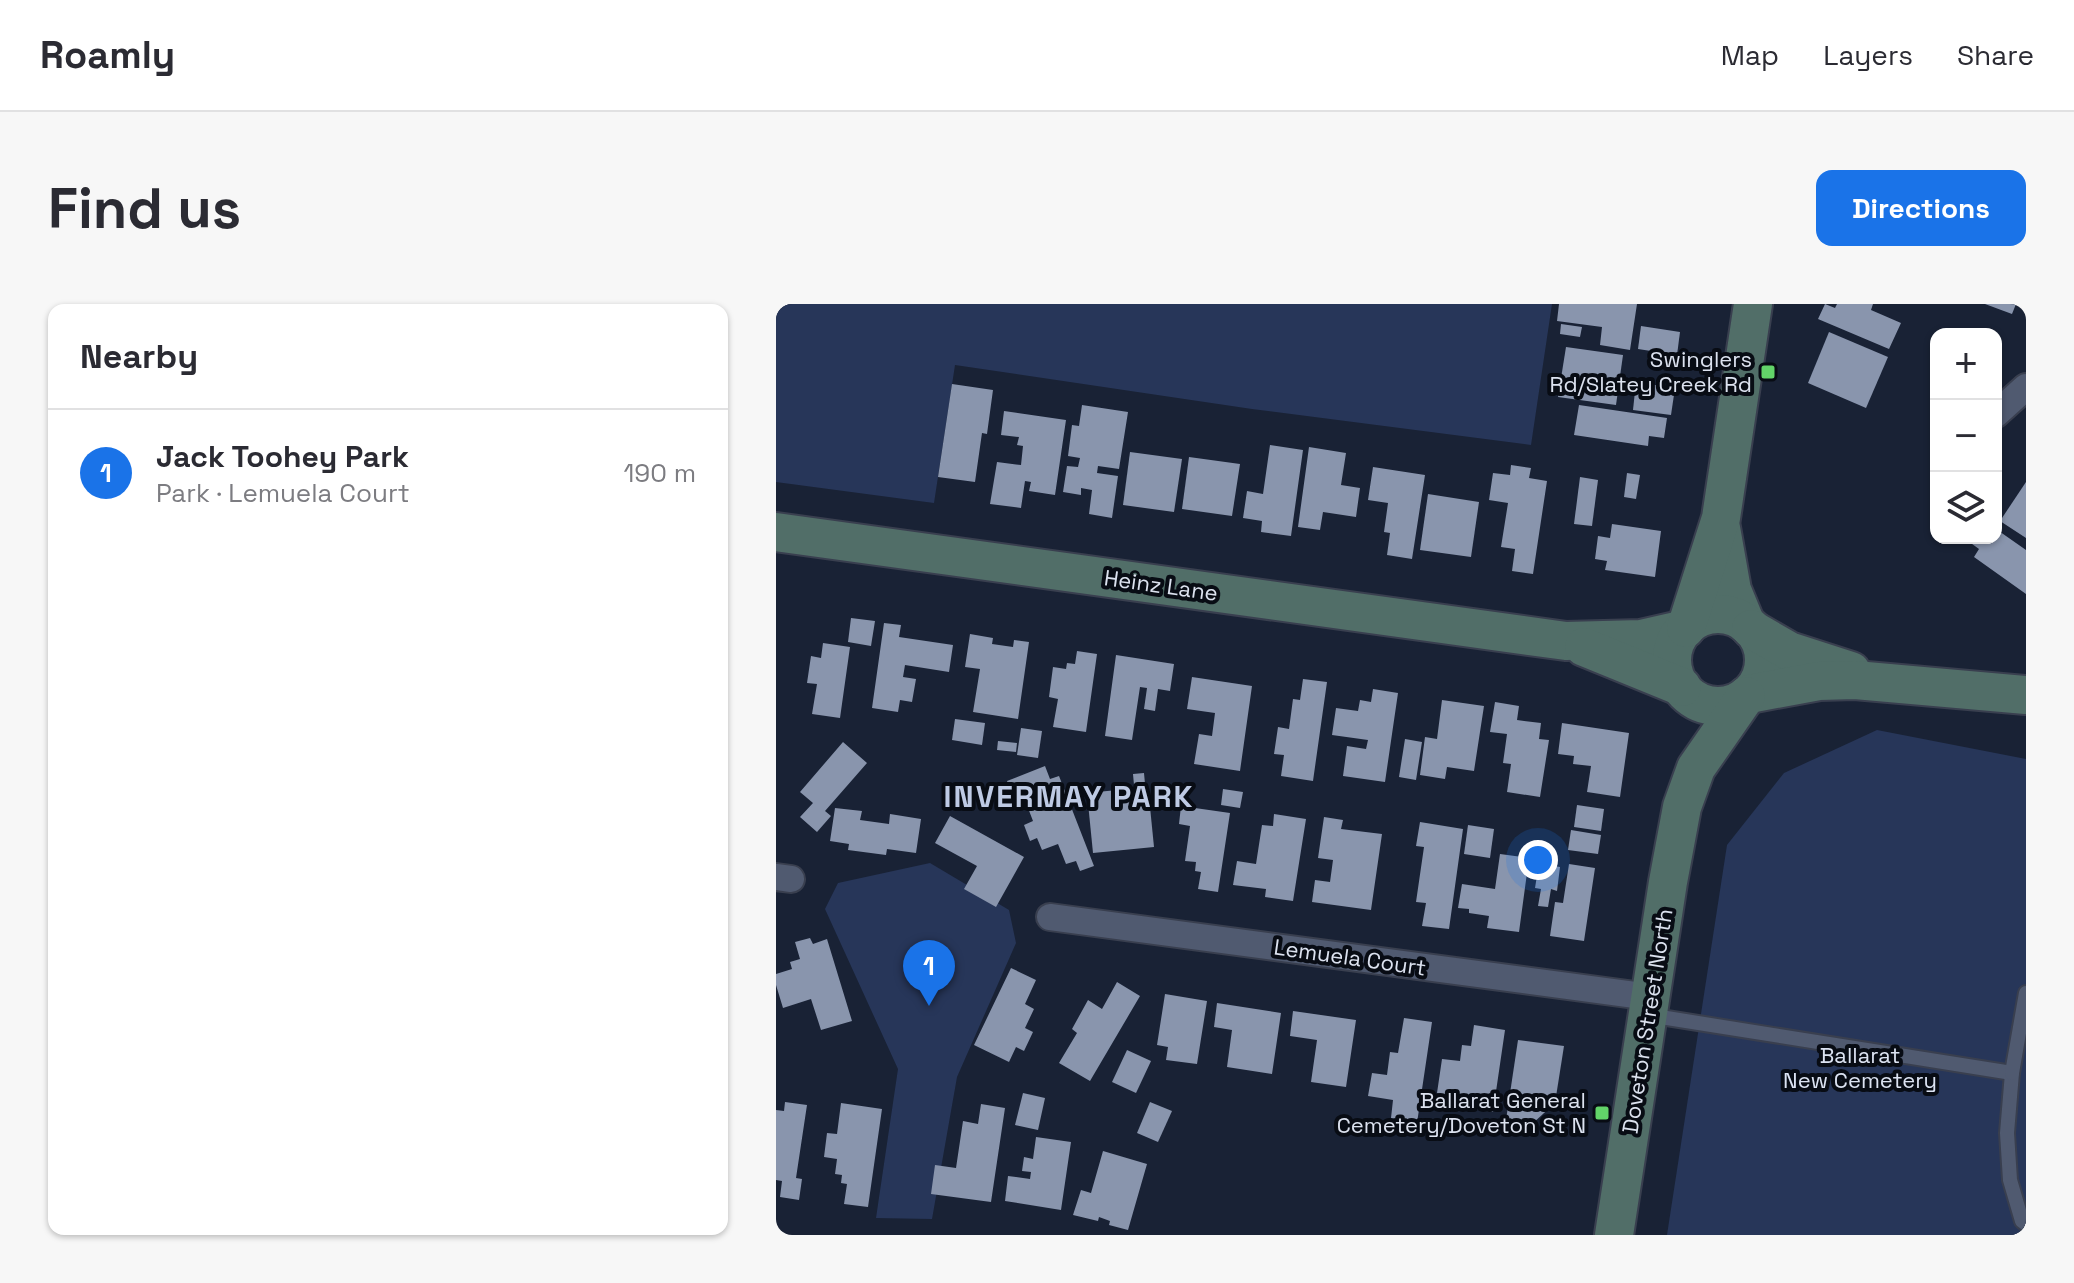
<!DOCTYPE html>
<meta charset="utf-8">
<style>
body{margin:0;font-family:"Space Grotesk",sans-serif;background:#f7f7f7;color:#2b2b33}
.controls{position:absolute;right:24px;top:24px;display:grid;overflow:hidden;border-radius:16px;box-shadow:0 2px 6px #0004}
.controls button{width:72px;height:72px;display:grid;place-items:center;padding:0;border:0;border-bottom:2px solid #e1e1e2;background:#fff;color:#2b2b33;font:40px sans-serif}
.you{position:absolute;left:762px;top:556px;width:28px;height:28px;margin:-20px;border:6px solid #fff;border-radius:50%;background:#1a73e8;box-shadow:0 0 0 12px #1a73e833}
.badge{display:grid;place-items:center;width:52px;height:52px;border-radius:50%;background:#1a73e8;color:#fff;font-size:26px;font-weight:700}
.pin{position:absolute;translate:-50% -66px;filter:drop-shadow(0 2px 4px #0008)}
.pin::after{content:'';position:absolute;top:42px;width:28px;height:24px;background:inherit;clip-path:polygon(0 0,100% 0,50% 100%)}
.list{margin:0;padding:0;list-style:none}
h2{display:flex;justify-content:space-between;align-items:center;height:104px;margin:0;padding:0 32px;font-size:34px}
h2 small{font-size:26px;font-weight:400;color:#7c7c81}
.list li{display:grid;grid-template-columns:52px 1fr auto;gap:24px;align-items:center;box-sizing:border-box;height:128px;padding:0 32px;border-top:2px solid #e1e1e2}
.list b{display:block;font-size:30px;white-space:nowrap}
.list p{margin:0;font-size:26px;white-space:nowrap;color:#7c7c81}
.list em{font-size:26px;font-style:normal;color:#7c7c81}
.icon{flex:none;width:44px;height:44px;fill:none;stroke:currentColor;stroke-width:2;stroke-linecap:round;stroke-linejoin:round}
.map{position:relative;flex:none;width:1250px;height:931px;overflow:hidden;border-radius:16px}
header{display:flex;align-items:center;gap:48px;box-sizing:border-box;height:112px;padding:0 40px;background:#fff;border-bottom:2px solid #e1e1e2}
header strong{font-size:38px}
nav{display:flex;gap:44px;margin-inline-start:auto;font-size:28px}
.intro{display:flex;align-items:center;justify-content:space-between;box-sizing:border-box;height:192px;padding:0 48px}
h1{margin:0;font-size:56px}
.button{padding:20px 36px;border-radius:16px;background:#1a73e8;color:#fff;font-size:28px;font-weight:700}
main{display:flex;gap:48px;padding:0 48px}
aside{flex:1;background:#fff;border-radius:16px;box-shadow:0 2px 6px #0004}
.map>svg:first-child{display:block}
.green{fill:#273659}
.building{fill:#8995ad}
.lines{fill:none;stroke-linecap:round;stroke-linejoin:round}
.lane-casing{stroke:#393f4f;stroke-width:18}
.street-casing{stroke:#393f4f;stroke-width:30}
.secondary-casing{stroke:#393f4f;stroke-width:42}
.lane{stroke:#505a70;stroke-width:14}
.street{stroke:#505a70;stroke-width:26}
.secondary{stroke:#516e68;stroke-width:38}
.poi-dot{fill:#62d469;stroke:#080c14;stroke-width:3}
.labels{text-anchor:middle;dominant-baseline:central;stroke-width:8;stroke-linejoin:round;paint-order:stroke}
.poi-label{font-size:22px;fill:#dce2ef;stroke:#080c14;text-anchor:end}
.street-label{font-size:22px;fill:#dce2ef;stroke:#080c14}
.park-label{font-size:22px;fill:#dce3f2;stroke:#080c14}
.district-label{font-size:30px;font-weight:bold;letter-spacing:2px;fill:#becae4;stroke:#080c14}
</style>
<header>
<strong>Roamly</strong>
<nav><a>Map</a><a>Layers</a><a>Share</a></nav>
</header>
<div class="intro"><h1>Find us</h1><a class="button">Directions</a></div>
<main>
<aside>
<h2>Nearby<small></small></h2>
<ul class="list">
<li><span class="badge">1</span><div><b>Jack Toohey Park</b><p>Park · Lemuela Court</p></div><em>190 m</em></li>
</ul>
</aside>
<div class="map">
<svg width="1250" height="931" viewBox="0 0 1250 931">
<rect width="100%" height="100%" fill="#192235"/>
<!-- green -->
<g class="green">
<polygon points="0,0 776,0 755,141 476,105 179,61 158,199 0,178"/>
<polygon points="1101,426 1250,455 1250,931 891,931 951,541 1008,469"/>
<polygon points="154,559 233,606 240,639 181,773 156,915 100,914 122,765 49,605 62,579"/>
</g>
<!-- building -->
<g class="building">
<polygon points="783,0 861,0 854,46 824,41 826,23 781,17"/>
<polygon points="1049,0 1059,4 1061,0 1097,0 1095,6 1125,19 1113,45 1042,15"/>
<polygon points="1209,0 1240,0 1236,10"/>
<polygon points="785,20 806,23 804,33 784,30"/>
<polygon points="865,22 904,28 901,51 862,45"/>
<polygon points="1053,28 1112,53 1090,104 1032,79"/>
<polygon points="790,43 847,51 840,101 782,93"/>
<polygon points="860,78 899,84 895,111 857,106"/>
<polygon points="176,80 217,86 211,130 206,129 199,178 162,173"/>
<polygon points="306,101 352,108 343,165 322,162 321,169 342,172 336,214 313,210 316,186 305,184 305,191 287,188 291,162 302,163 304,154 292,152 296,121 303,122"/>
<polygon points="803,101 891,114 888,134 873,132 872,142 798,131"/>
<polygon points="228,107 290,116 279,191 253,187 255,178 249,177 245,204 214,200 221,158 245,161 247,142 241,141 243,133 225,131"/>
<polygon points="494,141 527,146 515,232 485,228 486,217 467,214 471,187 487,190"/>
<polygon points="533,143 570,149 565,181 584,184 580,213 547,208 544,226 522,223"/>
<polygon points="354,148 406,155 398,208 347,201"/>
<polygon points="413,153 464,160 456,212 406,205"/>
<polygon points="735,161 755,164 753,174 771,177 757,270 736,267 739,245 725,243 732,199 713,196 717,169 734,171"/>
<polygon points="597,163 649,171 636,255 611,251 614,229 608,228 612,199 592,196"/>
<polygon points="851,169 864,171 860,195 848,193"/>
<polygon points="804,173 822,176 816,222 798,220"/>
<polygon points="1250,178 1250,234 1224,217"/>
<polygon points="652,190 703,198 695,253 644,246"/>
<polygon points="836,220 885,227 879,273 829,266 831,257 819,255 822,232 834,234"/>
<polygon points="1220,225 1250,246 1250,290 1198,253 1203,245 1192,237 1195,234 1220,234"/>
<polygon points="75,314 99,317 95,342 72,338"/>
<polygon points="108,319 125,321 123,333 177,341 173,368 129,361 127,373 140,375 136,398 124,396 122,408 96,404"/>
<polygon points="194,330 217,334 216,340 237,343 238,336 253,338 242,415 197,408 204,365 189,363"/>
<polygon points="47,339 74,343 64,414 36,410 41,380 31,379 35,352 45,354"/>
<polygon points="301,347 321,350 310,428 277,423 282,395 273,393 277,363 290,365 291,359 299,360"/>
<polygon points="340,351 398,360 394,387 382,385 379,407 368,405 371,384 364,383 356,436 329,432"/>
<polygon points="416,373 476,382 464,467 418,460 423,430 436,432 439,409 411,405"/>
<polygon points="527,375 551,378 537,477 505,472 508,451 498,450 502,423 513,425 517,395 524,396"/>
<polygon points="597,385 622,389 609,478 567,472 571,442 590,445 592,436 556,431 560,404 582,407 584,396 595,398"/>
<polygon points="666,396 708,402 698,467 671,463 669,475 644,471 649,433 661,435"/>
<polygon points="719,398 743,402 741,416 765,419 763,435 773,436 764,493 731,488 735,460 727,459 731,430 714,428"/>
<polygon points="179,415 209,419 206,441 176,436"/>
<polygon points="786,419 853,429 844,493 811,488 815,462 797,460 798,452 782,450"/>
<polygon points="245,424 266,427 262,454 241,451"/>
<polygon points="629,435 646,438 640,476 623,473"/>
<polygon points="222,437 241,439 240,448 221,446"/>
<polygon points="67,438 91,459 49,507 55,512 41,528 24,513 37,499 24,488"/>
<polygon points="269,462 274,475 283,472 318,562 304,567 300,557 290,560 282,540 266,546 261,534 254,537 248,521 257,517 252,504 242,507 231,477"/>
<polygon points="368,469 369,480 358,481 357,470"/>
<polygon points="372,483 378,543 317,549 311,489"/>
<polygon points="447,485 467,488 464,504 445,501"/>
<polygon points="801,501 828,505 825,527 798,523"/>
<polygon points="405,502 454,509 442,588 422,585 425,568 419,567 420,558 409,557 414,522 403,520"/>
<polygon points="59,504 86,507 84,516 113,520 114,510 145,515 140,549 111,545 110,551 72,546 73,540 54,537"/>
<polygon points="498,510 530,515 517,597 489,593 490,585 457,581 461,557 480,560 486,521 497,522"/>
<polygon points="174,512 248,553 220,603 188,585 201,562 159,539"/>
<polygon points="548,513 567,516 565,525 606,530 595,606 536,598 539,576 554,578 557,556 542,554"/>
<polygon points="644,518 687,525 673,625 646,622 650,599 640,598 648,543 640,542"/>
<polygon points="692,521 718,525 714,554 688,550"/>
<polygon points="795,526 825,531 822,550 792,546"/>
<polygon points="724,550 753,554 743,628 711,624 713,612 693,609 693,605 682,604 686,580 719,585"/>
<polygon points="763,559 784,563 781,587 775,585 772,603 762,602 765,585 759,584"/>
<polygon points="793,560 819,564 808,637 774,632 779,598 787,599"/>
<polygon points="34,634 37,640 51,635 76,717 45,726 35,695 7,704 0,681 0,670 16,665 14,658 24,655 19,638"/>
<polygon points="235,664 260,676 249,700 258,705 249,724 257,728 248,747 240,743 233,758 198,741"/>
<polygon points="341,678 364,692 314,777 283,759 301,729 296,725 312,696 326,705"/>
<polygon points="389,690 431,697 421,760 390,756 392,743 381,741"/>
<polygon points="441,699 505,709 496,770 451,763 456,726 438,723"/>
<polygon points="517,707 580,716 570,783 535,778 541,736 514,732"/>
<polygon points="628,714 656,718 641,819 615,814 617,796 592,792 596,769 611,771 614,748 622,749"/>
<polygon points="698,721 729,726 717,808 684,803 686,793 661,789 666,755 684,757 686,741 695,742"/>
<polygon points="742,736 788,742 779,799 756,820 730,816"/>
<polygon points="351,746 375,757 360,789 336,778"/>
<polygon points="247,789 269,794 262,826 239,821"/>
<polygon points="9,798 31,801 20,874 26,875 23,896 4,893 6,877 0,876 0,806 8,807"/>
<polygon points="374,798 396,807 382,838 361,829"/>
<polygon points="65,799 106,805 92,903 68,900 71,880 65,879 66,871 59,870 61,855 48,853 51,829 61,830"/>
<polygon points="205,800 229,804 215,898 155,890 159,861 180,864 187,817 202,820"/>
<polygon points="260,833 295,838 285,906 229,897 232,872 254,875 255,868 246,867 248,853 257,855"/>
<polygon points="327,847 371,860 352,926 333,921 334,917 323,913 322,917 297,911 305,886 315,889"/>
</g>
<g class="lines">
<!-- lane casing -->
<g class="lane-casing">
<g id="lane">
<polyline points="872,711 1236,769 1231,829 1234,876 1246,917 1250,920"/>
<polyline points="1236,769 1250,689"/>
</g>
</g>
<!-- street casing -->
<g class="street-casing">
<g id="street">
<polyline points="1220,110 1250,83"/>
<polyline points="0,573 15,575"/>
<polyline points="274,613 874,693"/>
</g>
</g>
<!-- secondary casing -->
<g class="secondary-casing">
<g id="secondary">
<polyline points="945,224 956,286 970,320"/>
<polyline points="0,228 790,337 865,335 909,325"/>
<circle cx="942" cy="356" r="46"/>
<polyline points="910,324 945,214 977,0"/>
<polyline points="975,325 1013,347 1075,367"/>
<polyline points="808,343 906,383"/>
<polyline points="973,390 1043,377 1079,376 1250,391"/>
<polyline points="838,931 892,578 906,503 920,464 970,392"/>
</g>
</g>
<!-- lane -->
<use href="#lane" class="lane"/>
<!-- street -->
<use href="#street" class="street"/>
<!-- secondary -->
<use href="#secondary" class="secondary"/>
</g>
<!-- markers -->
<g class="poi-dot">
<rect x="984" y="60" width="16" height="16" rx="4"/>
<rect x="818" y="801" width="16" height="16" rx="4"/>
</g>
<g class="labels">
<!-- poi labels -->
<g class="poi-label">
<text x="976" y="55">Swinglers<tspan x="976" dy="25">Rd/Slatey Creek Rd</tspan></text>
<text x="810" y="796">Ballarat General<tspan x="810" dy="25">Cemetery/Doveton St N</tspan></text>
</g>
<!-- street labels -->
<g class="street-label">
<text transform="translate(385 281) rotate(8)">Heinz Lane</text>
<text transform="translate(574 653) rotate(8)">Lemuela Court</text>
<text transform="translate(871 717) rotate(-81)">Doveton Street North</text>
</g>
<!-- park labels -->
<g class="park-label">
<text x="1084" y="751">Ballarat<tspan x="1084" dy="25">New Cemetery</tspan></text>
</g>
<!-- district labels -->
<g class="district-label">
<text x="293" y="492">INVERMAY PARK</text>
</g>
</g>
</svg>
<div class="controls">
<button>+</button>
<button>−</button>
<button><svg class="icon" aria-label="layers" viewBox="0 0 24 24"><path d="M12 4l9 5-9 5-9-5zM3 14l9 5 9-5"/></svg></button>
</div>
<div class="you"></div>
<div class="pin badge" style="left:153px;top:702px">1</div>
</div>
</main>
